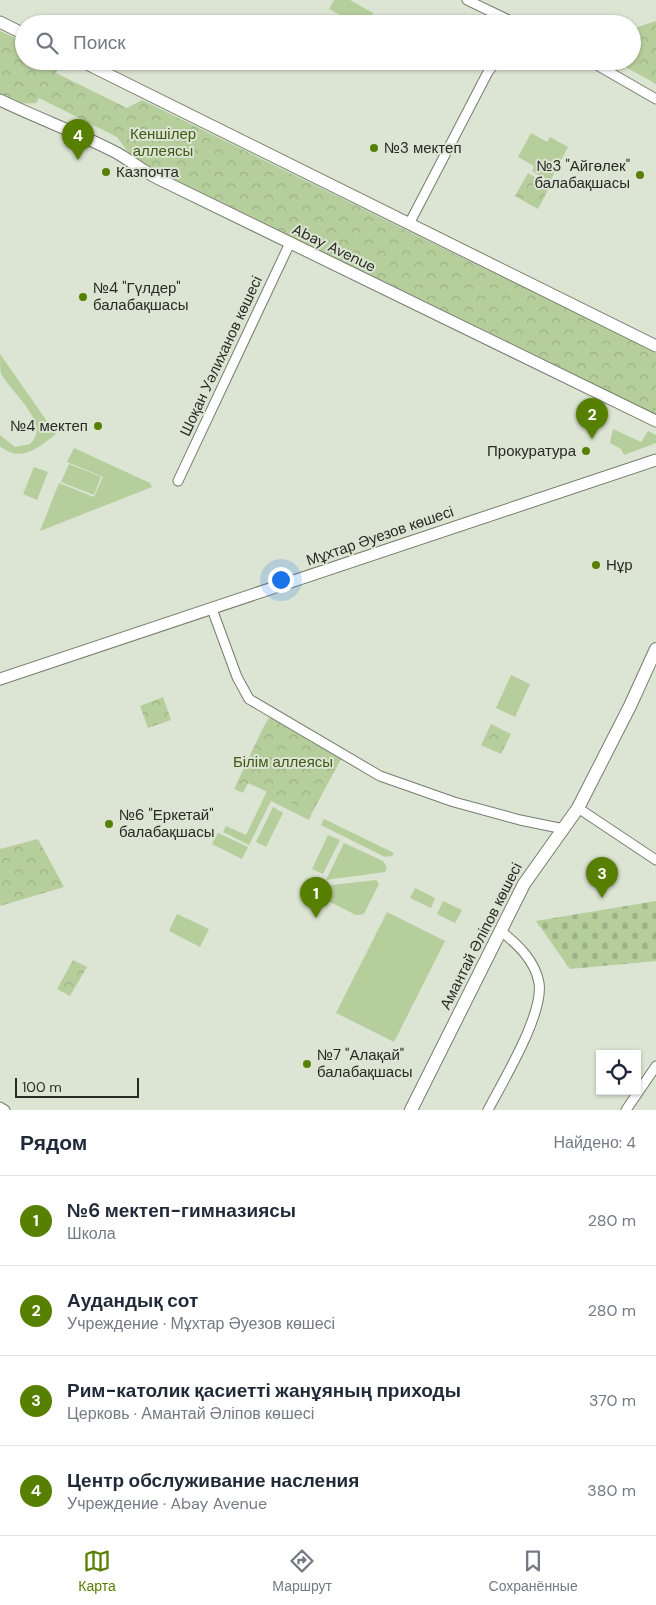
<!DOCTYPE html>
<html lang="ru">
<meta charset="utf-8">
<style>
body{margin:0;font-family:"DM Sans",sans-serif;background:#f2f2f3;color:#1f2937}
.controls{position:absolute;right:15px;bottom:15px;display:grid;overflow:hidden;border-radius:0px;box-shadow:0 1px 4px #0004}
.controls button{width:45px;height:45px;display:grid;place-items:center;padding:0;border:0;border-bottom:1px solid #e0e1e3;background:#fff;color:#1f2937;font:25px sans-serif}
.scale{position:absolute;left:15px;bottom:12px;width:124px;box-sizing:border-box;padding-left:5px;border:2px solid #282b24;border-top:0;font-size:14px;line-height:18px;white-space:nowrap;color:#282b24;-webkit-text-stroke:4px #dce4d3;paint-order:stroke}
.you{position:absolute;left:280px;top:579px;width:18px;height:18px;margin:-12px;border:4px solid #fff;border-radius:50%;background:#1a73e8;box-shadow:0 0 0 8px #1a73e833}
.badge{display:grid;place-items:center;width:32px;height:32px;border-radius:50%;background:#577f00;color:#fff;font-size:16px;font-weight:700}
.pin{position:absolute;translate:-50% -41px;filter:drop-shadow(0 1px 2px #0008)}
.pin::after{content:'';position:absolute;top:26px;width:18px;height:15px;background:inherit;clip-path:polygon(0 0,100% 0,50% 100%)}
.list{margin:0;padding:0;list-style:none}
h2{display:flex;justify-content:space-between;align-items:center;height:65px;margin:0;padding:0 20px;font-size:21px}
h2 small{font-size:16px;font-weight:400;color:#747a83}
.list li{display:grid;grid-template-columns:32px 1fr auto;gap:15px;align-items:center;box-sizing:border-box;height:90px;padding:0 20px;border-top:1px solid #e0e1e3}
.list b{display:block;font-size:19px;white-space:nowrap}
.list p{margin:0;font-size:16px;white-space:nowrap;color:#747a83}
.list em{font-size:16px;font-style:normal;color:#747a83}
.icon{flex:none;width:28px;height:28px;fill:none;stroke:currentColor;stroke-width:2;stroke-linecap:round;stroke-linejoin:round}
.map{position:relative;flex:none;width:656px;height:1110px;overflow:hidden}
.search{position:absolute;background:#fff;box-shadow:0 1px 4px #0004;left:15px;right:15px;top:15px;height:55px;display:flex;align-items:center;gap:12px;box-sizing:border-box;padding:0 18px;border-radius:28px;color:#747a83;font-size:19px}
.sheet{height:425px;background:#fff}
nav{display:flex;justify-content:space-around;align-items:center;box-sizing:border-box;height:70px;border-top:1px solid #e0e1e3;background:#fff;font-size:14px;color:#747a83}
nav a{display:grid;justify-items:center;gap:2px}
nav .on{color:#577f00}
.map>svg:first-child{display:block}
.grass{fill:#b6ce9c}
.cemetery{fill:url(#cemetery-stones)}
.park{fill:url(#park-crowns)}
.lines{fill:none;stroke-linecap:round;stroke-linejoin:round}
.minor-casing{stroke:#757d6e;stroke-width:11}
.tertiary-casing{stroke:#757d6e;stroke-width:13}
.secondary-casing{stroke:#757d6e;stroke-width:14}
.minor{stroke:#fff;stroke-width:9}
.tertiary{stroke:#fff;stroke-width:11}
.secondary{stroke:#fff;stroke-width:12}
.poi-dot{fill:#577f00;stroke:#dce4d3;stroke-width:2}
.labels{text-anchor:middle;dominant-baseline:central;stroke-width:4;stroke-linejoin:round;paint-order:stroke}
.park-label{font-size:15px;fill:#405a15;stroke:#dce4d3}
.poi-label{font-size:15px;fill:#282b24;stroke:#dce4d3;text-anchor:start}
.street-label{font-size:15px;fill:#282b24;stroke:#dce4d3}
</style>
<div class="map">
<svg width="656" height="1110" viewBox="0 0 656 1110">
<defs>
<pattern id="cemetery-stones" width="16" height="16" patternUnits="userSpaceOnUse" patternTransform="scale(1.25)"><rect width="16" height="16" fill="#b6ce9c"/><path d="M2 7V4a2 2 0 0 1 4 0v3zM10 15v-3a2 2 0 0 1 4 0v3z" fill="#9cb186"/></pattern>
<pattern id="park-crowns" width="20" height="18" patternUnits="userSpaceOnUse" patternTransform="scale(1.25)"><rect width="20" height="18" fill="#b6ce9c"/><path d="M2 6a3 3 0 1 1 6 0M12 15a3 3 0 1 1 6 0" fill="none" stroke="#9cb186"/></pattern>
</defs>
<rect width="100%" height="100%" fill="#dce4d3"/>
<!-- grass -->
<g class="grass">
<polygon points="334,0 350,0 373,13 367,24 356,24 329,9"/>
<polygon points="531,133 547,142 550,137 568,147 550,181 532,171 534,166 518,157"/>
<path d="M0,354L56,434C39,447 21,464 0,446V435L15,447L30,444C53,424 9,391 1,373C0,368 0,359 0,354Z"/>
<polygon points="613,429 641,442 648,431 656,435 656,443 624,455 621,449 610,443"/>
<polygon points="74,448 150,483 152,487 40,531 59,483 94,497 103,477 67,462"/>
<polygon points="69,464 101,477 94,495 61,482"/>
<polygon points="34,467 48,472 37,500 23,494"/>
<polygon points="511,675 530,684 515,717 496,708"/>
<polygon points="267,791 312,813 309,820 271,801 249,845 223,832 226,826 246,835"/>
<polygon points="273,807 283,813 266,847 256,842"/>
<polygon points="324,819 394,853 392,856 385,857 321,825"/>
<polygon points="218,833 248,847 242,859 212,844"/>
<polygon points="328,835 340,840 323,874 312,869"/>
<polygon points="344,843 383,861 387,867 385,872 326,880"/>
<polygon points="376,880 379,884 364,914 356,915 318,896 323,886"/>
<polygon points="415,888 435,898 431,908 410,898"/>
<polygon points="443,901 462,910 455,923 437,914"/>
<polygon points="387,912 445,941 394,1042 336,1013"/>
<polygon points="177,914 209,929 200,947 169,931"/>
</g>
<!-- cemetery -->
<polygon class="cemetery" points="656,901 656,961 570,969 536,921"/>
<!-- park -->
<g class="park">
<polygon points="656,21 656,84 615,61 632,61 632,29"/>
<polygon points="0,31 24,42 24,61 56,61 58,67 56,73 127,108 142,100 656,353 656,415 134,160 117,137 39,98 36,103 15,104 0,96"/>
<polygon points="528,173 550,186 538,209 515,196"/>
<polygon points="163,697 171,720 148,728 140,706"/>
<polygon points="272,717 341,759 312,813 248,783 243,793 234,789 264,726 269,718"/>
<polygon points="491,724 511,734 501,754 481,745"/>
<polygon points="38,839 64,887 0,906 0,849"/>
<polygon points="73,960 87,967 70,996 57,989"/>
</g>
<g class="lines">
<!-- minor casing -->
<g class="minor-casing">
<g id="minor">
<polyline points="467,0 517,24"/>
<polyline points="590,61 656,99"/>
<polyline points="409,224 488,72 496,61"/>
<polyline points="178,481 290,243"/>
<polyline points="212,609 237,677 249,699 380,776 454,802 520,820 564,829"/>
<polyline points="578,808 656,860"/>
<polyline points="0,1107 5,1110"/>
<path d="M488,1110C503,1081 544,1014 539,983C535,960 517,944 501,931"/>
<polyline points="626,1110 656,1066"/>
</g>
</g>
<!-- tertiary casing -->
<g class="tertiary-casing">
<g id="tertiary">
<polyline points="0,22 24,34"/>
<polyline points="81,61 656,346"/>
<path d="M0,100C39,119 79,133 117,153C131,161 143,171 157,178L656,421"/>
<polyline points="0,679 656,460"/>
</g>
</g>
<!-- secondary casing -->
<g class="secondary-casing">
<polyline id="secondary" points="411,1110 524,884 578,808 630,706 656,649"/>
</g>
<!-- minor -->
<use href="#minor" class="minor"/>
<!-- tertiary -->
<use href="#tertiary" class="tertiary"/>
<!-- secondary -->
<use href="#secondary" class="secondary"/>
</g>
<!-- markers -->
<g class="poi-dot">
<circle cx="374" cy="148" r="5"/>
<circle cx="106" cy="172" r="5"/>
<circle cx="640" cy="175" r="5"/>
<circle cx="83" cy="297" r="5"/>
<circle cx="98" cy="426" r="5"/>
<circle cx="586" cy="451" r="5"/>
<circle cx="596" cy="565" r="5"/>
<circle cx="109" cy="824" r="5"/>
<circle cx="307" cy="1064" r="5"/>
</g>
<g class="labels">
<!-- park labels -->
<g class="park-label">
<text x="163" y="134">Кеншілер<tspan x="163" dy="17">аллеясы</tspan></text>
<text x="283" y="762">Білім аллеясы</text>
</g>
<!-- poi labels -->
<g class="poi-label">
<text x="384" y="148">№3 мектеп</text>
<text x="630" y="166" text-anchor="end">№3 "Айгөлек"<tspan x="630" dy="17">балабақшасы</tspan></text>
<text x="116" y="172">Казпочта</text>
<text x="93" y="288">№4 "Гүлдер"<tspan x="93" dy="17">балабақшасы</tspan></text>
<text x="88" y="426" text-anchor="end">№4 мектеп</text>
<text x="576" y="451" text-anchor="end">Прокуратура</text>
<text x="606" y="565">Нұр</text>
<text x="119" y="815">№6 "Еркетай"<tspan x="119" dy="17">балабақшасы</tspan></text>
<text x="317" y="1055">№7 "Алақай"<tspan x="317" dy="17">балабақшасы</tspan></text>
</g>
<!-- street labels -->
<g class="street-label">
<text transform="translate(334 248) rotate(26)">Abay Avenue</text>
<text transform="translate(221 356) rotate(-65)">Шоқан Уәлиханов көшесі</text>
<text transform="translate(380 536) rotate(-19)">Мұхтар Әуезов көшесі</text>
<text transform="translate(481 936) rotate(-63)">Амантай Әліпов көшесі</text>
</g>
</g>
</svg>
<div class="controls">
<button><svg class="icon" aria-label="locate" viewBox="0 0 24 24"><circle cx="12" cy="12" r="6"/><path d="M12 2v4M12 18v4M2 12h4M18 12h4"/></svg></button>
</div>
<div class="scale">100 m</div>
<div class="you"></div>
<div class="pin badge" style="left:316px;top:918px">1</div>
<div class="pin badge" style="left:592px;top:439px">2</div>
<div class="pin badge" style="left:602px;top:898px">3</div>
<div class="pin badge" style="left:78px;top:160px">4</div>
<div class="search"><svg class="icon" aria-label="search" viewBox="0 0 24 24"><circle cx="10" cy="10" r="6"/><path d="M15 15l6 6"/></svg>Поиск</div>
</div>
<section class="sheet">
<h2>Рядом<small>Найдено: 4</small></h2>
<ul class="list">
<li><span class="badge">1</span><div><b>№6 мектеп-гимназиясы</b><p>Школа</p></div><em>280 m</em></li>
<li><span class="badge">2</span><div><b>Аудандық сот</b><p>Учреждение · Мұхтар Әуезов көшесі</p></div><em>280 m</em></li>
<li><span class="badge">3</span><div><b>Рим-католик қасиетті жанұяның приходы</b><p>Церковь · Амантай Әліпов көшесі</p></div><em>370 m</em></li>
<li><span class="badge">4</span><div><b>Центр обслуживание насления</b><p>Учреждение · Abay Avenue</p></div><em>380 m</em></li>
</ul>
</section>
<nav>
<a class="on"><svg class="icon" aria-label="map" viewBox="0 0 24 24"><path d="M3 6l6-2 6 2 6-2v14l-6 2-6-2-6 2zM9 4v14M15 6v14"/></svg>Карта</a>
<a><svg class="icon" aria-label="directions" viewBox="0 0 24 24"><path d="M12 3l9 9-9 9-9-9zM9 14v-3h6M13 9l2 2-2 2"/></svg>Маршрут</a>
<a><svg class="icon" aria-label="saved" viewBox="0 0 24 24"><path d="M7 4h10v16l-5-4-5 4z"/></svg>Сохранённые</a>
</nav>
